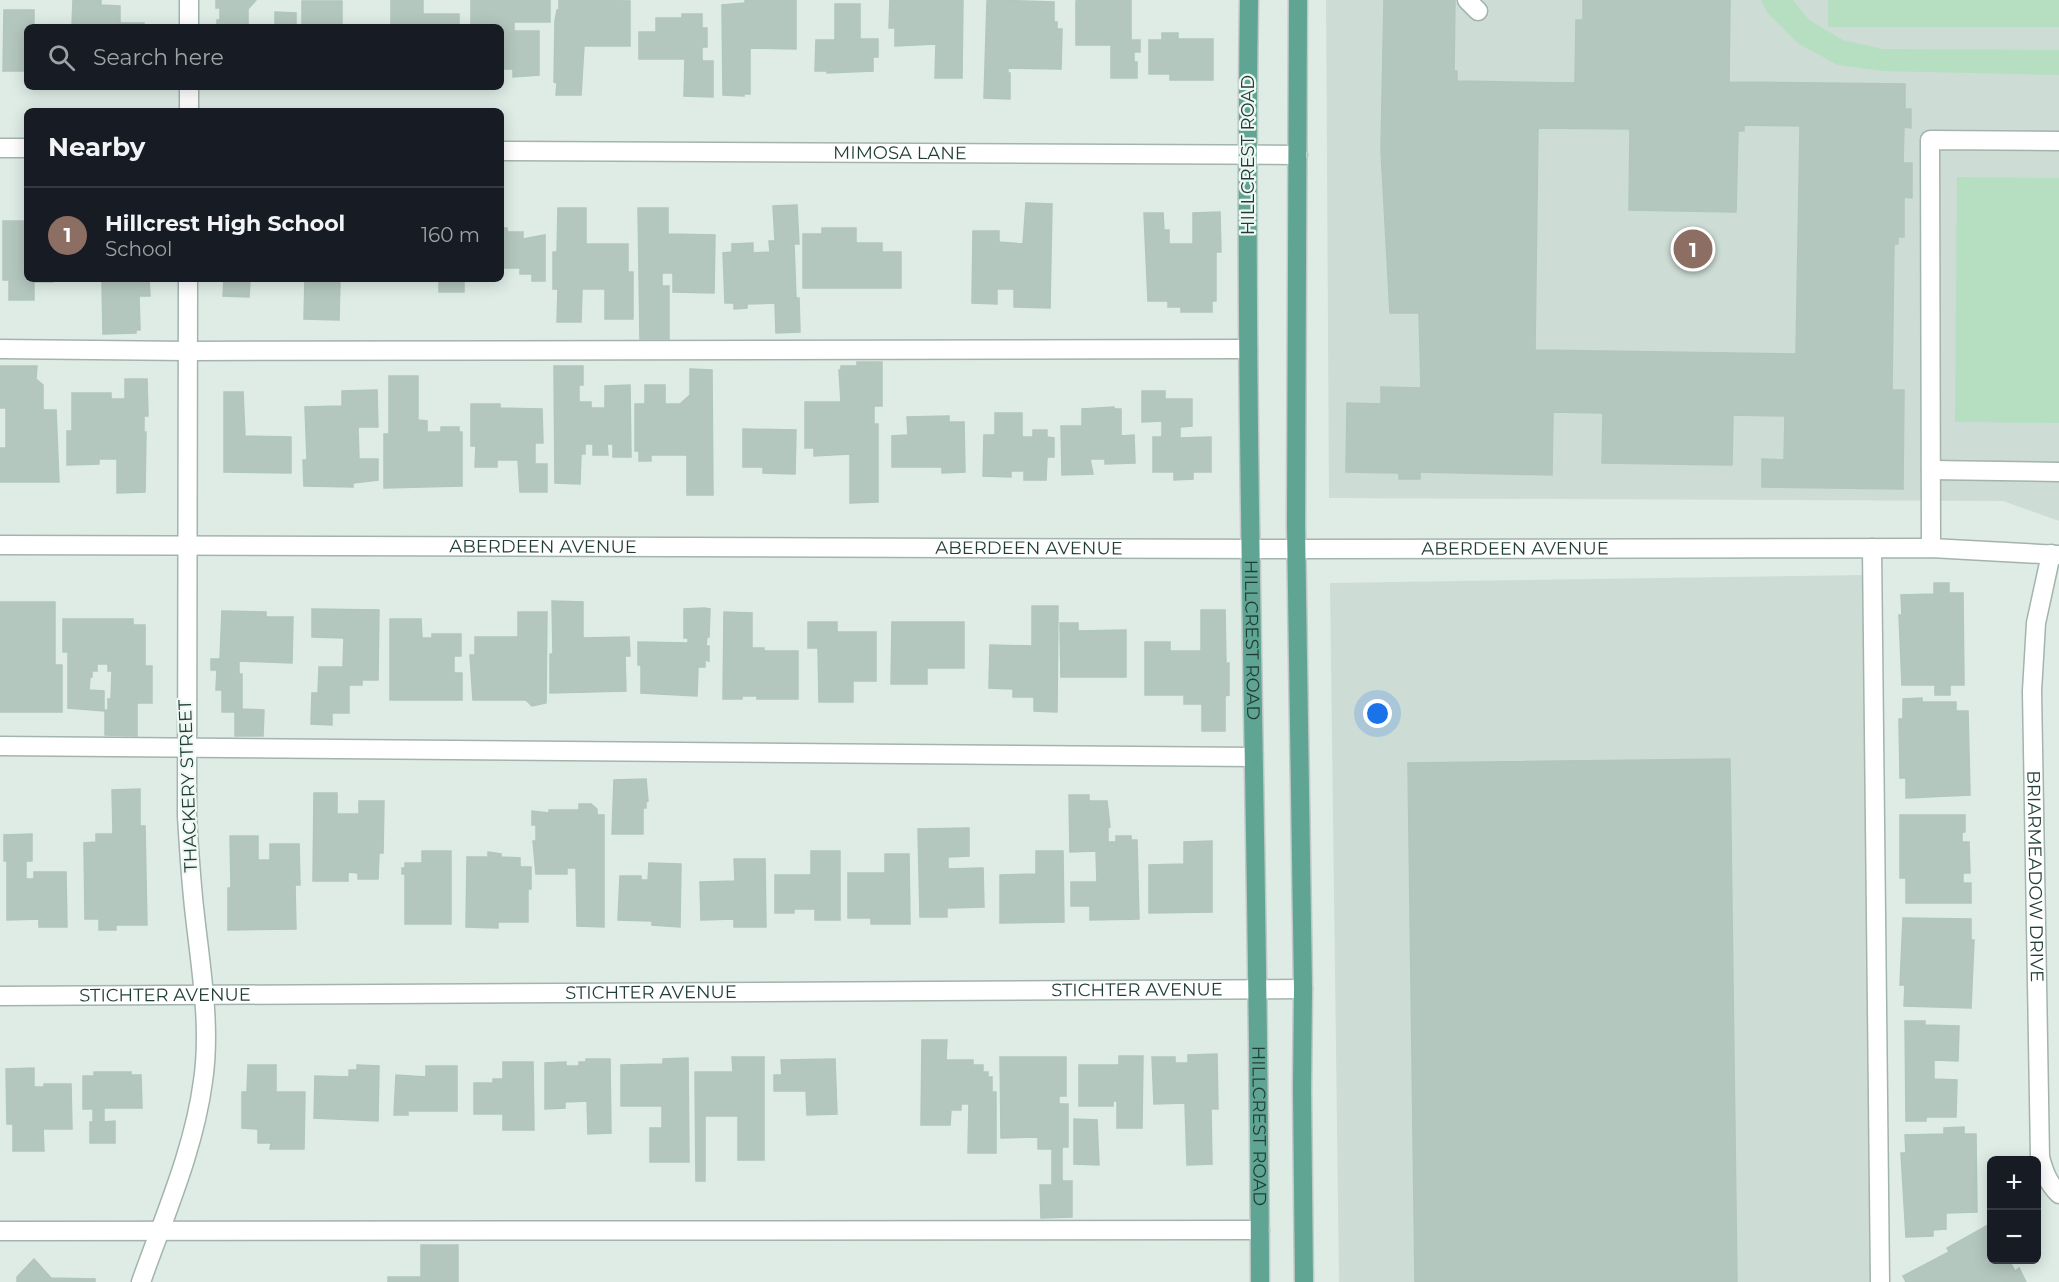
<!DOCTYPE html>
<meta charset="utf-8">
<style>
body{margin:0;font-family:Montserrat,sans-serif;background:#242831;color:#f1f3f6}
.controls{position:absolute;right:18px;bottom:18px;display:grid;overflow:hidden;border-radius:9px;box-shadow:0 3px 15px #0003}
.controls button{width:54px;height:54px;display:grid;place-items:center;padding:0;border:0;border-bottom:2px solid #363941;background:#171b24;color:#f1f3f6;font:30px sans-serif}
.you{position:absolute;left:1378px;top:714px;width:21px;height:21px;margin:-15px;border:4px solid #fff;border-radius:50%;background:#1a73e8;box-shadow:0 0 0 9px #1a73e833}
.badge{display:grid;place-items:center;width:39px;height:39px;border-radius:50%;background:#7c3aed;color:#fff;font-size:20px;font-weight:700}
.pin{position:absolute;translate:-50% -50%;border:3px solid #fff;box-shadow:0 2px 6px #0006}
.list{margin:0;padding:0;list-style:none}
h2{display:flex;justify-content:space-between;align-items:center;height:78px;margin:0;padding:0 24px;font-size:26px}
h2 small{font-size:20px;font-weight:400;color:#9ea1a6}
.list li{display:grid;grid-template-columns:39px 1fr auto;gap:18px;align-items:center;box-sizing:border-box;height:96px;padding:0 24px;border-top:2px solid #363941}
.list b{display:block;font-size:22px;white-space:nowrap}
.list p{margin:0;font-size:20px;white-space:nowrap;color:#9ea1a6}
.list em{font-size:20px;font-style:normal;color:#9ea1a6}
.icon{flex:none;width:33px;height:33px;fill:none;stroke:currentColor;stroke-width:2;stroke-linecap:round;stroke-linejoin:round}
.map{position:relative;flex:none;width:2059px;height:1282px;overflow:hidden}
.search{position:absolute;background:#171b24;box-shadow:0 3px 15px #0003;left:24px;top:24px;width:480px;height:66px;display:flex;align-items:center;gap:15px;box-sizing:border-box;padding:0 21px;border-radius:9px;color:#9ea1a6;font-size:22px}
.panel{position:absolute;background:#171b24;box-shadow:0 3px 15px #0003;left:24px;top:108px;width:480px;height:174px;border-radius:9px}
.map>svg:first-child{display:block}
.built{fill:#cddcd5}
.green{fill:#b6dfc1}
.building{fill:#b4c7bf;stroke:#b1c6bd;stroke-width:1.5;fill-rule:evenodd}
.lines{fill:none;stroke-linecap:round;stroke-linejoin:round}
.minor-casing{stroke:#a2b4ad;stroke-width:21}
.major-casing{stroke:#c0c9c6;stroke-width:21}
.minor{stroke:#fff;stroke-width:18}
.major{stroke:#60a593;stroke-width:18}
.labels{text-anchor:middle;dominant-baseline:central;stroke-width:4.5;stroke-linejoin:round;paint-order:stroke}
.street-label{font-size:18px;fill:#1f3d35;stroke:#f0f8f4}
</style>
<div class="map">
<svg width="2059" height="1282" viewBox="0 0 2059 1282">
<rect width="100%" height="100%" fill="#dfece6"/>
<!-- built -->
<g class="built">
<polygon points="1326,0 2059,0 2059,521 2003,501 1329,498"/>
<polygon points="1866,575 1875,1282 1339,1282 1330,583"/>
</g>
<!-- green -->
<g class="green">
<polygon points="1761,0 1793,0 1809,20 1843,40 1883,49 2059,50 2059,75 1883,71 1838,65 1799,44 1767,12"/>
<rect x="1828" y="0" width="231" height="27"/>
<polygon points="1957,177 2059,178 2059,423 1955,422"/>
</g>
<!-- building -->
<g class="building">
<polygon points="73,0 101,0 101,5 120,6 120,23 144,23 143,27 72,27"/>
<polygon points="216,0 256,0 248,9 248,26 275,27 275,12 296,13 296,27 217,27 217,20 220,20 220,8 216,8"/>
<polygon points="391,0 423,0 423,14 459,14 459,27 391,27"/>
<polygon points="471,0 550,0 550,22 514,22 514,31 539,31 539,75 513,77 513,69 501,69 501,27 477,27 477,25 471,25"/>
<polygon points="559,0 630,1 630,46 584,46 581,95 556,95 557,83 554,82 555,21 557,10 559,10"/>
<polygon points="745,0 796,0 796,49 750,48 750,94 744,94 744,96 723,95 722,5 745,3"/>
<polygon points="890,0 963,0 962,78 935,78 936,44 895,46 895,28 889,28"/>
<polygon points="990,0 1054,2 1054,22 1057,22 1057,29 1062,29 1061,69 1008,68 1008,73 1010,73 1010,99 984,98 987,1"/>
<polygon points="1092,0 1131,0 1131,40 1140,40 1140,52 1134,52 1134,62 1137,62 1137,78 1111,78 1111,45 1076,45 1076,1"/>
<path d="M1384,0H1455L1454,71H1457V81L1575,83L1576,20H1583V0H1730L1729,82L1905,84V109H1911V128L1904,127L1903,163H1912V198L1904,197V237H1898V244H1894L1892,390H1904L1903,489L1762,487V459L1784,460L1785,416L1733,415L1732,465L1602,463L1603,413L1553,412L1552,475L1420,472V479H1399V473L1346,472L1347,403L1381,404V387L1421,388L1419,313H1390L1381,150ZM1744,125L1800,126L1796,354L1535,350L1538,128L1630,129L1629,210L1736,212L1738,131H1744Z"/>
<rect x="302" y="1" width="40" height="26"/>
<polygon points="835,4 860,4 860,39 878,39 878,57 873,57 873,71 827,73 827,71 815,71 816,40 835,40"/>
<polygon points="4,10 34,10 34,27 27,27 27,71 3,71"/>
<polygon points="682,14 702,14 702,28 707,28 707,47 702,47 702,61 713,61 713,97 684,96 685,59 639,59 639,32 656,32 656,18 682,18"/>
<polygon points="1162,33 1178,33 1178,39 1213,39 1213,80 1170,80 1170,74 1149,74 1149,40 1162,40"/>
<polygon points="1026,203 1052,204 1050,308 1014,307 1014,289 997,289 997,304 972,303 973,231 999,231 999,242 1023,244"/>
<polygon points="797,205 799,244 794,244 796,298 799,298 800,332 776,333 775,303 747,304 747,308 734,309 734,303 725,303 723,253 732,252 732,244 753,243 753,253 770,252 769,241 775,241 773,206"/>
<polygon points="558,208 586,208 586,244 628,244 628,272 633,272 633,319 605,319 605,289 582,289 581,322 557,322 558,289 553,289 553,252 557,252"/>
<polygon points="638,208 668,208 668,234 715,235 714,293 673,292 673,273 662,273 662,286 669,286 669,339 640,339"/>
<polygon points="1220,212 1221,252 1216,252 1216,301 1212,301 1212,312 1181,312 1181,307 1168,307 1168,301 1148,301 1144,213 1163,213 1164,230 1169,230 1169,244 1193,244 1193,213"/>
<polygon points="3,221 27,221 27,279 53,279 53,282 34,282 34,300 9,300 9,280 3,280"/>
<polygon points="501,228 507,228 507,232 523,232 523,239 545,235 545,281 532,281 532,274 520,274 520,268 501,268"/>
<polygon points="822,228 856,228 856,243 882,243 882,252 901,252 901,288 803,288 803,234 822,234"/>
<polygon points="115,279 149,279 150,296 139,296 140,330 136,330 136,333 103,334 102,282 116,282"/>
<polygon points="224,279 250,279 249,297 223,296"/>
<polygon points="305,279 340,279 339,320 304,319"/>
<rect x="439" y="279" width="25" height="13"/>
<polygon points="857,362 882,362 882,406 874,406 874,424 878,424 878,502 850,503 850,454 814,456 814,448 805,448 805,402 841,402 839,370 841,370 841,366 857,366"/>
<polygon points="0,366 37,366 36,379 43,385 43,410 56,410 59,482 0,482 0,448 6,448 6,408 0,408"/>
<polygon points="554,366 583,366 583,385 579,385 579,402 591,402 591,408 605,408 605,386 630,385 631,457 613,457 613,444 607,444 608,455 593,455 593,444 585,444 585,454 581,454 580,484 555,483"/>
<polygon points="690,369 712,370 713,495 687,495 687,455 651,455 651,461 639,461 639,451 635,451 635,404 645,404 645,385 665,385 665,404 680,404 690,395"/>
<polygon points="389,376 418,376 418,420 427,421 427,432 441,432 441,427 459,427 459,432 462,432 462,486 384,488 384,434 389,434"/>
<polygon points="125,379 147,379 148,416 144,416 144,432 146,432 145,492 117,493 117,459 99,459 99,464 67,465 67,431 72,431 72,393 111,393 111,399 125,399"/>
<polygon points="377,390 378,427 358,427 359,459 378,459 378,480 353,483 353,487 304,486 303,460 307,460 305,407 342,406 342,391"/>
<polygon points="1142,391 1165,391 1165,399 1192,399 1192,426 1180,427 1180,438 1211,437 1211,472 1193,472 1193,479 1174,480 1174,472 1153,472 1153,437 1162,437 1162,421 1142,422"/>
<polygon points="224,392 243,392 245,436 291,437 291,473 224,472"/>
<polygon points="471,404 500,404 500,408 542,409 543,443 535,443 535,464 547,464 547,492 520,492 518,460 497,460 497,467 475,467 476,446 471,446"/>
<polygon points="1114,407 1114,409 1121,409 1121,436 1134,435 1135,463 1105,464 1105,459 1090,459 1093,474 1062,475 1061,426 1082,426 1082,409"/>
<polygon points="995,413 1022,413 1022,437 1033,437 1033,430 1047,430 1047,437 1054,438 1054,457 1047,457 1046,480 1024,480 1024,471 1011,471 1011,477 983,476 984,435 995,435"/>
<polygon points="949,416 949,422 964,422 965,472 942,473 942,467 892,467 892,436 908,435 907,417"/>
<polygon points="743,429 796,430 795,474 763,473 763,467 743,467"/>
<polygon points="1934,583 1949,583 1949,593 1963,593 1964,685 1950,685 1950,695 1935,695 1935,685 1902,685 1899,615 1902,615 1901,595 1934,594"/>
<polygon points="552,601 583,602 583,638 629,637 630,656 625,656 626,691 550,693 550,654 553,654"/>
<polygon points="0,602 55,602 55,665 62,665 62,712 0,712"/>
<polygon points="1032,606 1058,606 1057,712 1034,711 1034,697 1013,697 1013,689 989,688 990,645 1032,646"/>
<polygon points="704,608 710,609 709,637 707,637 706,646 709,646 709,661 705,660 705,667 698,667 697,696 641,693 641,665 638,665 638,642 688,643 688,638 684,638 684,609"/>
<polygon points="312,609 379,610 378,680 362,680 362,685 349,685 349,713 332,713 332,725 311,724 312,693 318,693 319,667 343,667 344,638 312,637"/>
<polygon points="1201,610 1225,610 1226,663 1229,663 1229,695 1225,696 1225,731 1202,731 1202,704 1184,704 1184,695 1145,695 1145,642 1170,642 1170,651 1201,651"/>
<polygon points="222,611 266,612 266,617 293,617 292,663 239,661 239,674 242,674 242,709 264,710 263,736 235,736 235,712 222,712 222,690 216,690 217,670 211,670 211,659 220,659"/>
<polygon points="518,612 547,612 546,703 532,706 526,700 473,700 470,655 475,655 475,637 518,637"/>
<polygon points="724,612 752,613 752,648 764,648 764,651 798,651 798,699 757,699 757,696 742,696 742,699 723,699"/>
<polygon points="63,619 133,619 133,625 145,625 145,666 152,666 152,703 137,703 137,736 105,735 105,710 108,710 108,699 111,699 112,671 108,671 108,664 97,664 97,671 92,671 92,677 90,677 89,690 104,691 104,711 68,708 68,652 63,652"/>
<polygon points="390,619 421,619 422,638 432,638 432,634 461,634 461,656 454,656 454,673 462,673 462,700 390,700"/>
<polygon points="808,622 837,622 837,632 876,632 876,681 853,681 853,702 819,702 818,648 808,648"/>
<polygon points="892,622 964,622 964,668 927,668 927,684 891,684"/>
<polygon points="1060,623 1078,623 1078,631 1126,630 1126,677 1061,677"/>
<polygon points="1922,698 1922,702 1956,702 1956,711 1968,711 1970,795 1906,798 1906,778 1900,778 1899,719 1903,719 1903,699"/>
<polygon points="1730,759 1737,1282 1415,1282 1408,763"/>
<polygon points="646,779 648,801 646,802 646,808 643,808 643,834 612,834 614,780"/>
<polygon points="140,789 140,826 145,826 147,925 116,925 116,930 99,930 99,919 85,919 84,843 96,842 96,834 113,834 112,790"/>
<polygon points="314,793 337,793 337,814 359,814 359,801 384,801 383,853 379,853 378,879 358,879 358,873 348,872 348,881 313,881"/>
<polygon points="1069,795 1089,795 1089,801 1107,801 1110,827 1108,827 1108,842 1116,842 1116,836 1131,836 1131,840 1137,840 1139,919 1090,920 1090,906 1071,906 1071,882 1097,882 1096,851 1070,852"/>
<polygon points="579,804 591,804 597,809 597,815 604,815 604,927 577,926 576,868 567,868 567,874 536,874 533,841 536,841 536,825 532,825 532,811 549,813 549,810 579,810"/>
<polygon points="1900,815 1965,815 1965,832 1962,832 1962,842 1969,842 1970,873 1963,873 1963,883 1971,883 1971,903 1906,903 1906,878 1900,878"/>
<polygon points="969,828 969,856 948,857 948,869 983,868 984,907 947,908 947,917 920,917 918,829"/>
<polygon points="32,834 32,861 26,861 26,879 34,879 34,872 66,872 67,927 39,927 39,919 7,920 7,861 4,861 4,835"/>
<polygon points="230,836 258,836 258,860 270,860 270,844 299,844 300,885 295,885 296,929 228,930 228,888 231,888"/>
<polygon points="1212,841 1212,912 1149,913 1149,865 1184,864 1184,842"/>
<polygon points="422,851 451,851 451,924 405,924 405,874 402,874 402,868 405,868 405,863 422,863"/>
<polygon points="811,851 840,851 840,920 815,920 815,909 794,909 794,913 775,913 775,875 811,875"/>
<polygon points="1036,851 1063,851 1064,922 1000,923 1000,875 1036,874"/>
<polygon points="488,852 501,854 501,857 520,858 520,867 531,867 531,889 528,889 528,922 498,922 498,928 466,927 467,857 488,857"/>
<polygon points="885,854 909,854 910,924 871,924 871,918 848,918 848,873 885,873"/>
<polygon points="734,859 765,859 766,927 734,927 734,919 701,920 700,882 735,881"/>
<polygon points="649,863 681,864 680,927 652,925 652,921 618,920 620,876 641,876 641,880 648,880"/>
<polygon points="1903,918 1971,919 1971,940 1974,940 1971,1008 1904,1006 1905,985 1900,985"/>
<polygon points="1905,1021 1925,1021 1925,1025 1959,1026 1958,1061 1934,1060 1934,1079 1957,1080 1956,1117 1926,1117 1926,1121 1906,1121"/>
<polygon points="922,1040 947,1040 946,1060 973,1060 973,1065 983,1065 983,1072 988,1072 988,1077 992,1077 992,1092 996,1092 996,1153 968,1153 969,1104 961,1104 961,1110 951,1110 950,1125 921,1125"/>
<polygon points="1217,1054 1218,1109 1211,1109 1212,1164 1187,1165 1185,1103 1154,1104 1152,1057 1175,1057 1175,1063 1188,1063 1188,1055"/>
<polygon points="1119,1056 1143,1056 1142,1128 1117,1128 1117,1101 1113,1101 1113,1106 1079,1106 1079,1065 1119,1065"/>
<polygon points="732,1057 764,1057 764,1160 738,1160 738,1116 705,1116 705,1181 696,1181 695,1072 733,1072"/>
<polygon points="1000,1057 1066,1057 1066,1096 1059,1096 1059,1104 1068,1104 1068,1147 1062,1147 1062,1181 1072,1181 1072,1217 1041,1218 1040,1185 1052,1185 1052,1149 1038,1149 1038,1137 1001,1138"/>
<polygon points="688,1058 689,1162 650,1162 650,1128 662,1128 662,1106 621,1106 621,1065 663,1064 663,1059"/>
<polygon points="586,1059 610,1059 611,1133 588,1134 587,1101 565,1102 565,1108 545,1109 545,1063 566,1062 566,1066 579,1066 579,1062 586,1062"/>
<polygon points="835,1059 837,1114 807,1115 806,1091 774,1091 774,1075 782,1075 781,1060"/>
<polygon points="503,1062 533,1062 534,1130 503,1130 503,1114 474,1114 474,1083 493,1083 493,1079 503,1079"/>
<polygon points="248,1065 276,1065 276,1092 305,1092 304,1149 270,1149 271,1143 258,1143 258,1129 242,1128 242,1092 247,1092"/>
<polygon points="357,1065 379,1066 378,1121 314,1118 315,1076 349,1077 349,1070 357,1070"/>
<polygon points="426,1066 457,1066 457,1111 408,1111 408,1115 394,1115 396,1075 426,1077"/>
<polygon points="34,1068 34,1087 44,1087 44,1084 71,1084 72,1129 43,1129 44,1151 13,1151 13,1124 7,1124 6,1069"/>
<polygon points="94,1072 131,1072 131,1075 141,1075 142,1108 104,1108 104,1122 115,1121 115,1143 90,1143 90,1122 93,1122 93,1109 83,1109 83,1076 94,1076"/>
<polygon points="1074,1119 1097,1120 1099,1165 1074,1164"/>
<polygon points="1964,1127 1964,1134 1976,1134 1977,1212 1946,1213 1946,1229 1933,1230 1933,1236 1906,1237 1901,1153 1906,1153 1905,1135 1944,1134 1944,1128"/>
<polygon points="1990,1224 1992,1260 2009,1260 2015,1271 2019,1268 2026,1282 1906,1282 1903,1276 1949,1252 1947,1248"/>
<polygon points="421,1245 458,1245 458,1282 388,1282 388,1277 421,1277"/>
<polygon points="34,1259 51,1278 95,1279 95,1282 17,1282 17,1277"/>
</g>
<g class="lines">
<!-- minor casing -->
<g class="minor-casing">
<g id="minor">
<polyline points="1467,0 1478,11"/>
<polyline points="189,27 189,0"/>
<polyline points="189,111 189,87"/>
<polyline points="0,148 27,148"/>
<path id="s1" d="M501,151L1298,155"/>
<polyline points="0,349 187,351 1248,349"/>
<polyline points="1931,470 2059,472"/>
<path id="s2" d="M0,545L1297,549L1931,548L2059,555"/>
<polyline points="1872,548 1880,1282"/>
<polyline points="1931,548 1930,140 2059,141"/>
<path id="s3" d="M2051,554L2036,623L2032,691L2040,1157C2044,1172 2048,1183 2059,1194"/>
<polyline points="0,746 1253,757"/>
<path id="s4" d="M0,996L1303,989"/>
<polyline points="0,1231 1260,1230"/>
<path d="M141,1282C164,1217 194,1150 203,1081C211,1027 201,970 195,916C191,883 189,849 187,816L188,279"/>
</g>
</g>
<!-- major casing -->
<g class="major-casing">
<g id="major">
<path id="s5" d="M1249,0C1243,427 1259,855 1260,1282"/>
<polyline points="1298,0 1296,526 1303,989 1302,1089 1304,1282"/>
</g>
</g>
<!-- minor -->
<use href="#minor" class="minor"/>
<!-- major -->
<use href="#major" class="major"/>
</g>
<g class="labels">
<!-- street labels -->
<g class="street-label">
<text stroke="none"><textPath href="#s1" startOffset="399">MIMOSA LANE</textPath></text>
<text transform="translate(1248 155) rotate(-90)">HILLCREST ROAD</text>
<text stroke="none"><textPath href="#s2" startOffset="543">ABERDEEN AVENUE</textPath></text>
<text stroke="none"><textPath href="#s2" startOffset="1029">ABERDEEN AVENUE</textPath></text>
<text stroke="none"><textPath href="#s2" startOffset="1515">ABERDEEN AVENUE</textPath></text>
<text stroke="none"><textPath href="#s5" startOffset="640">HILLCREST ROAD</textPath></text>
<text transform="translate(188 786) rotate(-92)">THACKERY STREET</text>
<text stroke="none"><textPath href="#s3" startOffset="324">BRIARMEADOW DRIVE</textPath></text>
<text stroke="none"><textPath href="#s4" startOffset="1137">STICHTER AVENUE</textPath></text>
<text stroke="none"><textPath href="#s4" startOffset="651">STICHTER AVENUE</textPath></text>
<text stroke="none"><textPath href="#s4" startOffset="165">STICHTER AVENUE</textPath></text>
<text stroke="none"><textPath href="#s5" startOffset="1126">HILLCREST ROAD</textPath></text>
</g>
</g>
</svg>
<div class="controls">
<button>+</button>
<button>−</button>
</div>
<div class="you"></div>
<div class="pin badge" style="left:1693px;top:249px;background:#8d6e63">1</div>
<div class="search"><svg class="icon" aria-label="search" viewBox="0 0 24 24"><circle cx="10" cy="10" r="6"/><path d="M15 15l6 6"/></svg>Search here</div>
<section class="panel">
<h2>Nearby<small></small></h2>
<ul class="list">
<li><span class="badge" style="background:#8d6e63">1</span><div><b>Hillcrest High School</b><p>School</p></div><em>160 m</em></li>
</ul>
</section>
</div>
